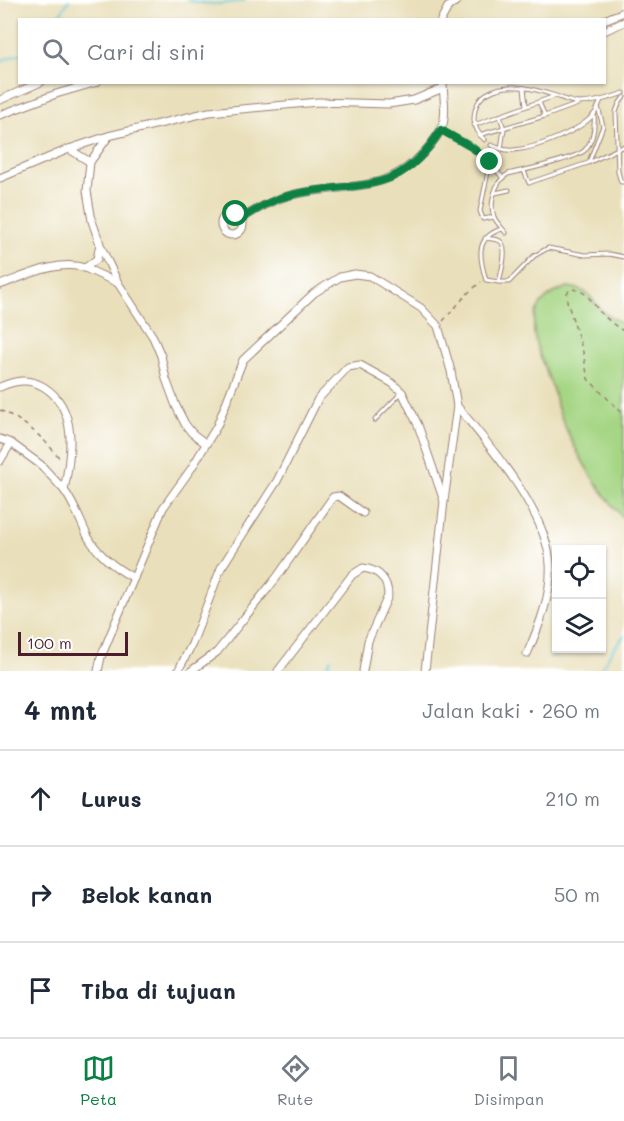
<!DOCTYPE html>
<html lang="id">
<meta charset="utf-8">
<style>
body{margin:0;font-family:Mali,sans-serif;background:#f6f6f7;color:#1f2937}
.controls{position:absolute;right:18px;bottom:18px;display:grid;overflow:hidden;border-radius:0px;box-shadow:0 2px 4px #0004}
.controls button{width:54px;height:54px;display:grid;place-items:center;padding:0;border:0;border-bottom:2px solid #e0e1e3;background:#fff;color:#1f2937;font:30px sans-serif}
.scale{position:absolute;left:18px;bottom:15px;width:110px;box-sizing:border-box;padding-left:6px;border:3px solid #4a1f2b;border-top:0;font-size:16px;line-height:21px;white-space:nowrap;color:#4a1f2b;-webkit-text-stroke:4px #fff;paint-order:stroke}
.stop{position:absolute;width:18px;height:18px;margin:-14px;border:4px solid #0b8043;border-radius:50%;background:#fff}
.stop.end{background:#0b8043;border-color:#fff;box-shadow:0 2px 6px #0008}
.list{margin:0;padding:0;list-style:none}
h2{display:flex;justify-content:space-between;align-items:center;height:78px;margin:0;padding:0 24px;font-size:26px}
h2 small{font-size:20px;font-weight:400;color:#747a83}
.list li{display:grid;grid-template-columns:39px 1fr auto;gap:18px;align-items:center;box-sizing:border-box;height:96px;padding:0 24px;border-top:2px solid #e0e1e3}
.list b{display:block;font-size:22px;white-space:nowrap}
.list em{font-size:20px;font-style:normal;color:#747a83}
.icon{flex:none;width:33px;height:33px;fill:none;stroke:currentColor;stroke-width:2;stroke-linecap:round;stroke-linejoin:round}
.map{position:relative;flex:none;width:624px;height:671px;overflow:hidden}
.search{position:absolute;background:#fff;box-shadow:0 2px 4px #0004;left:18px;right:18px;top:18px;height:66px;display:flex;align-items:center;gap:15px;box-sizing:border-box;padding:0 21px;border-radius:0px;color:#747a83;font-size:22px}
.sheet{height:366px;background:#fff}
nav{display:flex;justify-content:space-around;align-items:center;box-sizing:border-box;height:84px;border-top:2px solid #e0e1e3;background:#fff;font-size:16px;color:#747a83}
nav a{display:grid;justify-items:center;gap:3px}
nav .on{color:#0b8043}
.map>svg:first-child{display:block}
.green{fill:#a6d684;stroke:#787a58;stroke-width:1.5}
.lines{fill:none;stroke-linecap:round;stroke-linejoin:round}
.stream{stroke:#5dc7d8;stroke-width:2}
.lane-casing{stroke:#9a7f72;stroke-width:5}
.street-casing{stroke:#9a7f72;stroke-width:9}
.path{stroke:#9a7f72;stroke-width:1.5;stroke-dasharray:4.5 4.5;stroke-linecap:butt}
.lane{stroke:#fff;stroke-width:3}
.street{stroke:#fff;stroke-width:7}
.route{stroke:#0b8043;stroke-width:8}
</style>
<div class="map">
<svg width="624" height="671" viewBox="0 0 624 671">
<rect width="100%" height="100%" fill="#fff"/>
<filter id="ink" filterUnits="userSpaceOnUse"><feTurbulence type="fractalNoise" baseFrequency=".0167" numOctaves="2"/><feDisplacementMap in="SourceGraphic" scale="12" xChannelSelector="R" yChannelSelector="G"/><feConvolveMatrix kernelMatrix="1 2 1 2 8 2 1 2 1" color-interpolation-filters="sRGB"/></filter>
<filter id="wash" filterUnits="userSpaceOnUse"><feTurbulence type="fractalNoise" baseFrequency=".008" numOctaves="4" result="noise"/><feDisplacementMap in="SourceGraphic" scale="24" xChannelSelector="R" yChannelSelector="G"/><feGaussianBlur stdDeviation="1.35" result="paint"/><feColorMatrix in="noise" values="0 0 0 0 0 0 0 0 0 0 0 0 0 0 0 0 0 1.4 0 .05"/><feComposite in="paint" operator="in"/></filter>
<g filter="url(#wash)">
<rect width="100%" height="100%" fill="#e9dfba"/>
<!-- green -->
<path class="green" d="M568,287C594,291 589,300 606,314C611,318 618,321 624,324V519C596,487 575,453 560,414C556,405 555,396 552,387C545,366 529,339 535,316C539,300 553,292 568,287Z"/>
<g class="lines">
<!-- stream -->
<g class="stream">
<path d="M188,0C207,6 226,5 245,0"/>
<polyline points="56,20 69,0"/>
<polyline points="0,61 20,54"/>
<polyline points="325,671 331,659"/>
<polyline points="600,671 613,649 624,636"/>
</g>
</g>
</g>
<g filter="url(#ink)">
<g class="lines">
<!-- lane casing -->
<g class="lane-casing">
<g id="lane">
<polyline points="524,88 526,106"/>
<polyline points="624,97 619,104 616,112 618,172 621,182 624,182"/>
<polyline points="539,102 545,116"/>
<polyline points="500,116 504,129 501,149"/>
<polyline points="474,125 555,96"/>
<path d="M441,130C465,143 485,156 502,177"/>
<polyline points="479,135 545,116 578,104"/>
<path d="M485,140C479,135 475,128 474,120C474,109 478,98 488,93C509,81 535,89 556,96C564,99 570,102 578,103C593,103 610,98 624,93"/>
<path d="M491,145C498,148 505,151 514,150C537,148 581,131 595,113C598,109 599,104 601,100"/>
<polyline points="490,162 480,211 483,219 494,217"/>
<polyline points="589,162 603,126 598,107"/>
<polyline points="524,171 529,183 534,181 588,163 624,146"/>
<polyline points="495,193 509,190"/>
<path d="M506,233C502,228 496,222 494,217C489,203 495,181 508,174C521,171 578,158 585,150C594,140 595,126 594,114"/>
<path d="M485,238C489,239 497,239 500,241C509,247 501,273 499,282H509L534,256L548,248L585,255L609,254L624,257"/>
<path d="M499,282L486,280C479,257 475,237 502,229"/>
<polyline points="375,420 401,393"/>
</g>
</g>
<!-- street casing -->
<g class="street-casing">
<g id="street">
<polyline points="441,20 448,7 458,0"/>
<polyline points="604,20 624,12"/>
<polyline points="604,31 624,22"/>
<polyline points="0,100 41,82"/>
<polyline points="0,115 56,94 97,82"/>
<polyline points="69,149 90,162"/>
<polyline points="0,178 69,149 108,136 209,112 318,102 389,104 414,100 443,88"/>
<circle cx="232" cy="224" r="11"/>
<path d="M241,219C257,209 272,200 291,195C344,182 385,197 426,150C433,142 440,134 443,124C447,110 443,96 443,82"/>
<polyline points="100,245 118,283"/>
<polyline points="85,268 118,283 153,337 161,356 166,379 176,406 185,424 192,433 205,443"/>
<path d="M0,285C25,276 59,259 85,268L97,259L100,244L92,221L87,191L90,162L108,137"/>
<path d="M0,387C16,380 29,378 44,387C79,409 71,456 64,490C75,505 80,521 88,537C99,556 115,568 134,578"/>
<path d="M457,406C490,446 547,512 550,564C552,594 539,627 527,654"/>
<polyline points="0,439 11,443"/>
<polyline points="0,461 11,443 41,465 64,490"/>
<polyline points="98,671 101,657 163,508 191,469 217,426 243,360 314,293 340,277 355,274 370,276 421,308 438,326 451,371 457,406 444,501"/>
<polyline points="178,671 192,644 221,568 277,481 318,399 348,367 360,365 392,383 402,392 418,425 444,501 425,671"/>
<polyline points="191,671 217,652 277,577 333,497 339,496 363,513"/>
<path d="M278,671L352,575L363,568C379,570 388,580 388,596L368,641L363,671"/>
</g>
</g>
<!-- path -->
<g class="path">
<polyline points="443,321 468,293 481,282"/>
<path d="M624,331C616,327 607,319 600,312C591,301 586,289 570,289L567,293V301L583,352L588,379L624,415"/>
<path d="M0,410C26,422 43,437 61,460"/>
</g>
<!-- lane -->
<use href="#lane" class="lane"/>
<!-- street -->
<use href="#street" class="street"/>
</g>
</g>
<g class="lines" filter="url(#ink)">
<!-- route -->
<path class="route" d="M236,214L241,219C258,209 272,199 291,195C360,179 396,200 441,130L473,148L490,162"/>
</g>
</svg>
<div class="controls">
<button><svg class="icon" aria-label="locate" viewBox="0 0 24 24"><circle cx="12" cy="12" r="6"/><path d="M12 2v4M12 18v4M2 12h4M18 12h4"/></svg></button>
<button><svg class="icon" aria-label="layers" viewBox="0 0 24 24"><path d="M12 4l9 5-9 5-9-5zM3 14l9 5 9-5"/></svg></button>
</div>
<div class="scale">100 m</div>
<div class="stop" style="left:236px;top:214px"></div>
<div class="stop end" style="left:490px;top:162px"></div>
<div class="search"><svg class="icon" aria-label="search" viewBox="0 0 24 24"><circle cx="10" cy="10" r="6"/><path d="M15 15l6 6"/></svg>Cari di sini</div>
</div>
<section class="sheet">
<h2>4 mnt<small>Jalan kaki · 260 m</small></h2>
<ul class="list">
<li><svg class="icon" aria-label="ahead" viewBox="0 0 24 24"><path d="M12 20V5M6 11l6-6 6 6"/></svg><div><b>Lurus</b></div><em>210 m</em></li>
<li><svg class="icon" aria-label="right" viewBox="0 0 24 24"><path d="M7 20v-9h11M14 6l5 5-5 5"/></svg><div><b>Belok kanan</b></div><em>50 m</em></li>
<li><svg class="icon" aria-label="arrive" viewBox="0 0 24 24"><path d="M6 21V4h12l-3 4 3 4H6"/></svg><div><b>Tiba di tujuan</b></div></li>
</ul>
</section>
<nav>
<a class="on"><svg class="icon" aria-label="map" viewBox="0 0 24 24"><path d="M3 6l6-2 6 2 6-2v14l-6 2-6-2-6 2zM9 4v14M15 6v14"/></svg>Peta</a>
<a><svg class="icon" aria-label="directions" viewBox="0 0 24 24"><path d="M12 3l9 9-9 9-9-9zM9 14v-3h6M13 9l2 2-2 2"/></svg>Rute</a>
<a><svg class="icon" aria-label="saved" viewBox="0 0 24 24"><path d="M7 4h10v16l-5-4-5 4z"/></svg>Disimpan</a>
</nav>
